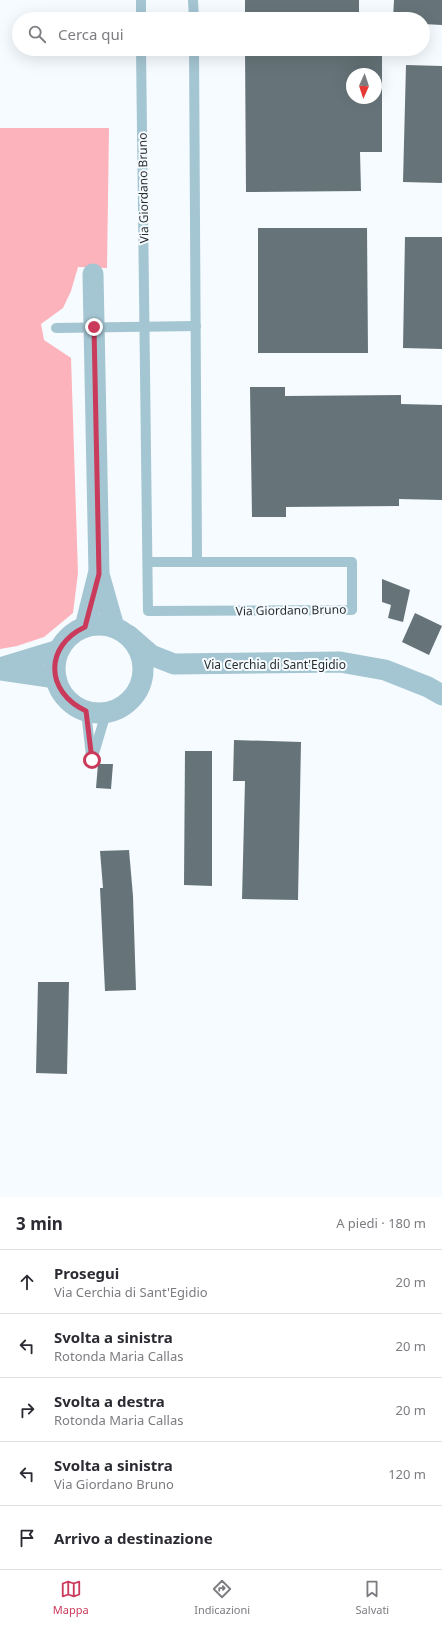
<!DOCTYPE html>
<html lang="it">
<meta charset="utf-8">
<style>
body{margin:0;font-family:"Noto Sans",sans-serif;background:#f2f2f3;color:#2b2b33}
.compass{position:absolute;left:346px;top:68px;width:36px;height:36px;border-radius:50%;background:#fff;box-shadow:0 4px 16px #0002;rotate:183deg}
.stop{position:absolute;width:12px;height:12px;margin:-9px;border:3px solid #ca3a5b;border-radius:50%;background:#fff}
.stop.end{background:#ca3a5b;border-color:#fff;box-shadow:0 1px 4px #0008}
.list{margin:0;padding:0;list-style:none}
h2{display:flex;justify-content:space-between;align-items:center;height:52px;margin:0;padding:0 16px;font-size:17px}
h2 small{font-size:13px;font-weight:400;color:#7c7c81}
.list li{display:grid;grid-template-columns:26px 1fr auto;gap:12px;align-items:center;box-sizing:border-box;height:64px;padding:0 16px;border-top:1px solid #e1e1e2}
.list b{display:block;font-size:15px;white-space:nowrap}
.list p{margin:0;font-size:13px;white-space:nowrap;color:#7c7c81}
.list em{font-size:13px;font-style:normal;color:#7c7c81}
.icon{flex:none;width:22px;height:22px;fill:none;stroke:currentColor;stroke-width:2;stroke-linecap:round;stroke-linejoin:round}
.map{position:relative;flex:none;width:442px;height:1197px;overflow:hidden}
.search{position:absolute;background:#fff;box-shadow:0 4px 16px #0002;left:12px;right:12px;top:12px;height:44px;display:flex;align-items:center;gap:10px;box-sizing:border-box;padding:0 14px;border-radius:22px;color:#7c7c81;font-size:15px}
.sheet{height:372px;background:#fff}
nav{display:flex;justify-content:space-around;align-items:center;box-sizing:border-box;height:56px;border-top:1px solid #e1e1e2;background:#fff;font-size:11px;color:#7c7c81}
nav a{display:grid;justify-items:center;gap:2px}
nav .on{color:#ca3a5b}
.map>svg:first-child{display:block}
.green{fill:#fdb3bb}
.building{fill:#667479;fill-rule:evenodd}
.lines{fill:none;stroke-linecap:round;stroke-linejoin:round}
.lane{stroke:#a4c5d2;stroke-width:10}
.street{stroke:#a4c5d2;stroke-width:21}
.route{stroke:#ca3a5b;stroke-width:5}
.labels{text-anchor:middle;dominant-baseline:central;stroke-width:4;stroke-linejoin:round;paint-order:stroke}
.street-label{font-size:12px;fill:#272d30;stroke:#f5fbfe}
</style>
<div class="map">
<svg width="442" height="1197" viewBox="0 0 442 1197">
<rect width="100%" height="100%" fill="#f5fbfe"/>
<!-- green -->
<polygon class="green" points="0,128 109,128 107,268 78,267 71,291 63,308 41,324 44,340 71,358 78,573 73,613 44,637 17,646 0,649"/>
<!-- building -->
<g class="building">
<polygon points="245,0 359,0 359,17 373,17 373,19 245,19"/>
<polygon points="394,0 442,0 442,25 423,24 423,19 393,19"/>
<path d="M245,49H382V152H360L361,191L246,192ZM352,74H376V98H352Z"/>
<polygon points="406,65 442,66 442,183 403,182"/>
<polygon points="258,228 367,228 368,353 258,353"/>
<polygon points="405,237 442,237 442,349 403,348"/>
<polygon points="250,387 285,387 285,396 401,395 401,404 442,405 442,500 399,499 399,506 286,507 286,517 252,517"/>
<polygon points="382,579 410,590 403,622 388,618 391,605 382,602"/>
<polygon points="415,613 442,626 429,655 402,642"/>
<polygon points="234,740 301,742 298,900 242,899 245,781 233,781"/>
<polygon points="185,751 212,751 212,886 184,885"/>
<polygon points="98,764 113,764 111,789 96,788"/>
<polygon points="129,850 133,896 136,990 105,991 100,888 103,888 100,851"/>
<polygon points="38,982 69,982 67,1074 36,1073"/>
</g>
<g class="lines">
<!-- lane -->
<g class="lane">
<polyline points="141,0 141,19"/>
<polyline points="193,0 194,19"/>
<path d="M141,49C143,237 145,424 148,611L352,610V562H148"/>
<polyline points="194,49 197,562"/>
<polyline points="56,328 196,326"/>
<polyline points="86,711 91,756"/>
<polyline points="92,760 106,713"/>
</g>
<!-- street -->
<g class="street">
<polyline points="93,274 99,574 114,627"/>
<circle cx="99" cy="669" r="44"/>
<polyline points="85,627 98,575"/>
<polyline points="128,635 151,655 174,664 340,662 385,670 428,687 442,695"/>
<polyline points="0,668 59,650"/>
<polyline points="1,670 56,678"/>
</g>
</g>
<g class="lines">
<!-- route -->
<path class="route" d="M92,760L86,711C45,692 44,646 85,627L99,574L94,327"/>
</g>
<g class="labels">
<!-- street labels -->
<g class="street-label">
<text transform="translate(143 188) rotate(-91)">Via Giordano Bruno</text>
<text transform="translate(291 610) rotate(-1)">Via Giordano Bruno</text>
<text x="275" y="664">Via Cerchia di Sant'Egidio</text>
</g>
</g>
</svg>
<svg class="compass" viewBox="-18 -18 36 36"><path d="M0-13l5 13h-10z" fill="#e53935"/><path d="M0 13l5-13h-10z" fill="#7c7c81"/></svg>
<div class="stop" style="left:92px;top:760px"></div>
<div class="stop end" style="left:94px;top:327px"></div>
<div class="search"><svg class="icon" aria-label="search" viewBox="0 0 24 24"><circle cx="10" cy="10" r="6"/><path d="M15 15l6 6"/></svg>Cerca qui</div>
</div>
<section class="sheet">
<h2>3 min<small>A piedi · 180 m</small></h2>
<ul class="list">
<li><svg class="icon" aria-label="ahead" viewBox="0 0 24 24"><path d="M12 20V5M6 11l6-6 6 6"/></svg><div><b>Prosegui</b><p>Via Cerchia di Sant'Egidio</p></div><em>20 m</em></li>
<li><svg class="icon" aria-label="left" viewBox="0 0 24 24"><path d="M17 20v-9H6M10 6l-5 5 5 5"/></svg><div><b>Svolta a sinistra</b><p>Rotonda Maria Callas</p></div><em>20 m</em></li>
<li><svg class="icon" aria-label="right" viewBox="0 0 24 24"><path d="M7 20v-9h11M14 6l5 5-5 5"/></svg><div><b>Svolta a destra</b><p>Rotonda Maria Callas</p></div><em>20 m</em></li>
<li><svg class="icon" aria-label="left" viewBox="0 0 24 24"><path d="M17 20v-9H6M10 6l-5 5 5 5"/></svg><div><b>Svolta a sinistra</b><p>Via Giordano Bruno</p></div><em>120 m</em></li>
<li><svg class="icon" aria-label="arrive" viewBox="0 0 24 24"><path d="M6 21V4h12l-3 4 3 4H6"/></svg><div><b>Arrivo a destinazione</b></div></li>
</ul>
</section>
<nav>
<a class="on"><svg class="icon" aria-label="map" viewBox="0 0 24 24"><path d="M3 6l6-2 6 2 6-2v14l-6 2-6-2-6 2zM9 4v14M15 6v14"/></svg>Mappa</a>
<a><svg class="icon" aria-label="directions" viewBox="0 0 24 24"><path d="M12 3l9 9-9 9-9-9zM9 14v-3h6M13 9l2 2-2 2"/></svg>Indicazioni</a>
<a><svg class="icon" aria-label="saved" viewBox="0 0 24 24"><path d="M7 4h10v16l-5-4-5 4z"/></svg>Salvati</a>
</nav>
